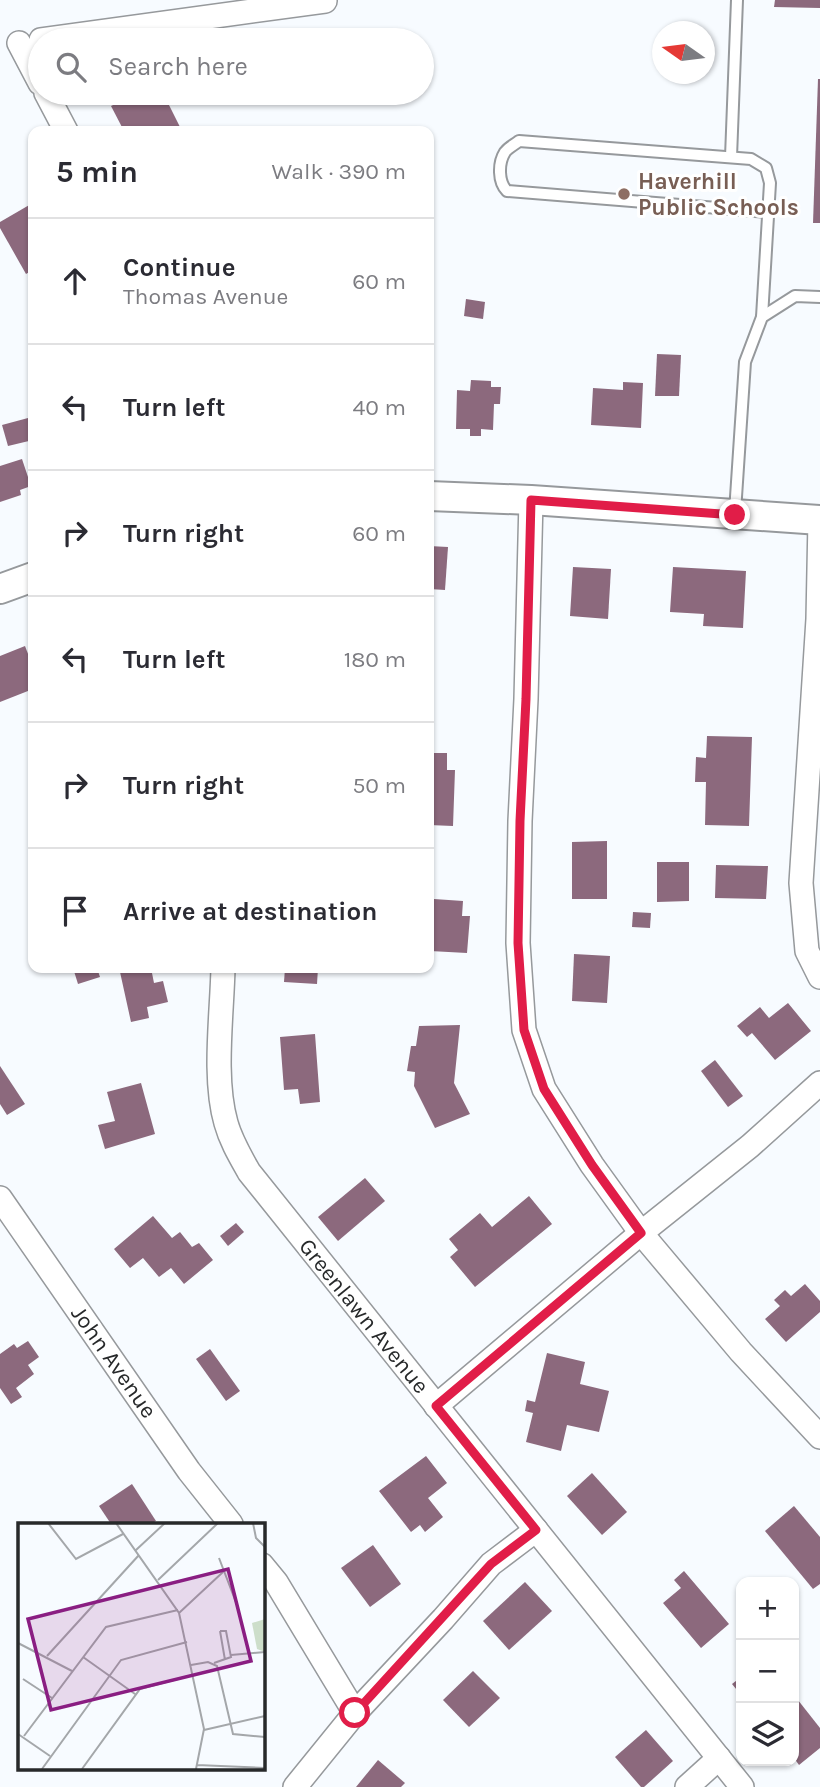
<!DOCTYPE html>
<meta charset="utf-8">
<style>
body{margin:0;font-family:Karla,sans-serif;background:#f7f7f7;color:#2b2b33}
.controls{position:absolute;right:21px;bottom:21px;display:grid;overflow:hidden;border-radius:14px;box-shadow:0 2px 5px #0004}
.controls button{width:63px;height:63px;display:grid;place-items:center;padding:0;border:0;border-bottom:2px solid #e1e1e2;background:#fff;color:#2b2b33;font:35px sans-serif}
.compass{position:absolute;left:652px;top:21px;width:63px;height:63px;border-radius:50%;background:#fff;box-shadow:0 2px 5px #0004;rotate:284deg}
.stop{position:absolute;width:21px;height:21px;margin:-16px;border:5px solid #e11d48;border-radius:50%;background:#fff}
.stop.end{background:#e11d48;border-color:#fff;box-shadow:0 2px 7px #0008}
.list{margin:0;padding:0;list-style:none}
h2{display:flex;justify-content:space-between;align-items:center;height:91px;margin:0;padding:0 28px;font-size:30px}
h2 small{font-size:23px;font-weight:400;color:#7c7c81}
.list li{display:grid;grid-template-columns:46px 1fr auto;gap:21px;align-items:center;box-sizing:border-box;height:126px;padding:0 28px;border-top:2px solid #e1e1e2}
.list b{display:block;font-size:26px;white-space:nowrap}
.list p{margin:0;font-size:23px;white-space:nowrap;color:#7c7c81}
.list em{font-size:23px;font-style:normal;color:#7c7c81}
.icon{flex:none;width:38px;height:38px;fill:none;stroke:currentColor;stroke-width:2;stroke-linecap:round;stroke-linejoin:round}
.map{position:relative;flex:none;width:820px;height:1787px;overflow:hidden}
.search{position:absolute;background:#fff;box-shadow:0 2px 5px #0004;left:28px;top:28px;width:406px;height:77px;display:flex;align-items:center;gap:18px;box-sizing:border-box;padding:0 24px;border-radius:38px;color:#7c7c81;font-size:26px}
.panel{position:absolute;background:#fff;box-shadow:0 2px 5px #0004;left:28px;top:126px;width:406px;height:847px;border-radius:14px}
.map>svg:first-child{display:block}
.building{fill:#8c697d}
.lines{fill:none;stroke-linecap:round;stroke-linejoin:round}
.service-casing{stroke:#96999c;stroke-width:14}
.minor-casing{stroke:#96999c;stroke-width:26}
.tertiary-casing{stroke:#96999c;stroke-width:32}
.service{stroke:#fff;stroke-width:10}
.minor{stroke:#fff;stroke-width:23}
.tertiary{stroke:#fff;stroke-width:28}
.route{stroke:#e11d48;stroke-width:9}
.education-dot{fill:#8d6e63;stroke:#fff;stroke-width:2.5}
.labels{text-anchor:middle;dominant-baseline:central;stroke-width:6;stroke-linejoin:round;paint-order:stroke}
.education-label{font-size:23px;font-weight:bold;fill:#785e54;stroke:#fff;text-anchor:start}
.street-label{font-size:23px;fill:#27292a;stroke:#fff}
.inset-road{fill:none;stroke:#a4a7aa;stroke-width:2}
.view{fill:#8a1e82;fill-opacity:0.15;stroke:#8a1e82;stroke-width:3.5}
.inset-edge{fill:none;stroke:#27292a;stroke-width:3.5}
</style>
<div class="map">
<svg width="820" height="1787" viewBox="0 0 820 1787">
<rect width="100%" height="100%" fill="#f7fbff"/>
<!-- building -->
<g class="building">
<polygon points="775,0 820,0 820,8 774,7"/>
<polygon points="818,79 820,79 820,223 813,223"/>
<polygon points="138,93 163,93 182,131 124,131 111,106"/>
<polygon points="31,204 33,208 33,270 26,274 0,228 0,222"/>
<polygon points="466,299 485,302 483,319 464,316"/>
<polygon points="657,354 681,355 679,396 655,396"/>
<polygon points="471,380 491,381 491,387 501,387 500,404 494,404 493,430 481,429 481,436 470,436 470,429 456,429 457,390 470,391"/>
<polygon points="623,382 643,383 641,428 591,425 593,388 623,390"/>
<polygon points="28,418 33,440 8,446 2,425"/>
<polygon points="22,459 31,486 20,490 21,495 0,502 0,466"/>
<polygon points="429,546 448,547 445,590 429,589"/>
<polygon points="573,567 611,569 608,619 570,616"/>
<polygon points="673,567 746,571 743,628 703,626 704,614 670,612"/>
<polygon points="25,646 33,667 33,689 0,702 0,656"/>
<polygon points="707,736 752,737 749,826 705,825 706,782 695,782 696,757 706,758"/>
<polygon points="429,753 447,753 447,770 455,770 453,826 429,825"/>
<polygon points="607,841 607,899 572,899 572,842"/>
<polygon points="657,862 689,862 689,901 657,902"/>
<polygon points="716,865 768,866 766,899 715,898"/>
<polygon points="434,899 463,901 462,916 470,916 467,953 430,951"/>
<polygon points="633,912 651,913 650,928 632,927"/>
<polygon points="574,954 610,956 607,1003 572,1001"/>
<polygon points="73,968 97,968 100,977 78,984"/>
<polygon points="140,968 151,968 154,983 163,981 168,1002 147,1007 149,1018 131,1022 120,972"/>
<polygon points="285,968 318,968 317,984 284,982"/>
<polygon points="788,1003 811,1031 775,1060 752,1033 747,1037 737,1026 760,1007 769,1018"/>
<polygon points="460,1025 454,1083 470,1114 435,1128 414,1086 415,1072 407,1071 411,1046 416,1046 419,1026"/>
<polygon points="315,1034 320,1102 300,1104 298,1089 284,1090 280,1037"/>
<polygon points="715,1060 743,1096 728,1107 701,1071"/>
<polygon points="0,1066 25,1104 7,1115 0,1104"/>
<polygon points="141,1083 155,1134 105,1149 98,1125 115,1121 107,1092"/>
<polygon points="365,1178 385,1201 338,1241 318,1217"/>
<polygon points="529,1196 552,1224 475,1287 450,1257 458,1250 449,1239 480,1213 492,1227"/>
<polygon points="153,1216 172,1238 180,1232 192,1247 199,1243 213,1260 184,1284 171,1268 159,1277 143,1258 130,1268 114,1249"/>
<polygon points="236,1223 244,1232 228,1246 220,1236"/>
<polygon points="805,1284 820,1301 820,1312 786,1342 765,1319 780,1306 774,1300 785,1290 791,1296"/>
<polygon points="28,1341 39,1357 28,1365 34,1374 16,1388 22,1397 11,1404 0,1388 0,1354 14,1344 17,1348"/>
<polygon points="210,1349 240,1391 226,1401 196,1359"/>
<polygon points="547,1353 585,1362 580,1384 609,1391 599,1432 567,1425 561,1451 526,1442 533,1413 525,1411 527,1400 535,1402"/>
<polygon points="426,1456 447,1483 428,1498 443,1517 425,1532 420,1525 411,1532 379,1491"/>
<polygon points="592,1473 627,1512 602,1535 567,1496"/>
<polygon points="132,1484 156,1521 150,1524 111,1524 99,1506"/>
<polygon points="794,1506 820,1537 820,1584 813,1589 765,1531"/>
<polygon points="373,1545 401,1584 370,1607 341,1568"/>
<polygon points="684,1571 729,1624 701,1648 663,1603 681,1588 674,1580"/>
<polygon points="525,1582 552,1611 509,1650 483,1621"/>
<polygon points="473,1671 500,1698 469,1727 443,1700"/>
<polygon points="741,1677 741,1695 732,1684"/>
<polygon points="794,1695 820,1728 820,1748 799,1765 794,1758"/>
<polygon points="646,1730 673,1761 644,1787 641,1787 615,1757"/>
<polygon points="378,1760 405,1783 401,1787 356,1787"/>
</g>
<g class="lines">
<!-- service casing -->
<g class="service-casing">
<g id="service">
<polyline points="731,157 737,0"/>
<path d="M762,317L770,183L766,168L751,159L519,141C514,145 509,147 505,152C498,163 498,182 507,191L768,212"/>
<polyline points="735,512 745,362 762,317 795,296 820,297"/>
</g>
</g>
<!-- minor casing -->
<g class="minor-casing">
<g id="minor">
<polyline points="41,40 325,1"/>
<polyline points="19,43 40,83"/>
<polyline points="46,93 66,131"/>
<polyline points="531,500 526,699 520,821 518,943 524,1030 544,1089 592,1165 641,1233 741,1352 820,1437"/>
<polyline points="820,520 818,619 801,883 807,951 820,977"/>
<path d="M223,968C222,1015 213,1078 226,1123C231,1141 240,1156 249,1172L742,1787"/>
<polyline points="0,1198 189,1471 231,1524"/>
<polyline points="436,1406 641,1233 750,1146 820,1083"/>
<polyline points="262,1565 276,1582 355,1713"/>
<polyline points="295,1787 355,1713 443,1619 491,1564 536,1530"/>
<polyline points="687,1787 719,1758"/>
</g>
</g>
<!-- tertiary casing -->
<g class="tertiary-casing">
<g id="tertiary">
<polyline points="429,496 531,500 820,520"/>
<polyline points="0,589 33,577"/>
</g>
</g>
<!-- service -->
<use href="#service" class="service"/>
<!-- minor -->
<use href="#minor" class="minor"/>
<!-- tertiary -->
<use href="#tertiary" class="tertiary"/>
</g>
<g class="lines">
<!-- route -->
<polyline class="route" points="355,1713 491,1564 536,1530 436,1406 641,1233 592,1165 544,1089 524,1030 518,943 520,821 526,699 531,500 735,515"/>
</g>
<!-- markers -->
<circle class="education-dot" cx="624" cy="194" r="7"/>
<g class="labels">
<!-- education labels -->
<g class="education-label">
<text x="638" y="181">Haverhill<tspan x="638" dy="26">Public Schools</tspan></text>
</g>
<!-- street labels -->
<g class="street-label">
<text transform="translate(364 1316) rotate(51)">Greenlawn Avenue</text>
<text transform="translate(114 1362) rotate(55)">John Avenue</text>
</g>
</g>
<!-- overview -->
<g transform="translate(18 1523)">
<rect width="247" height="247" fill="#f7fbff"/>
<path d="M247,96V129L239,126L234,100Z" fill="#cddeca"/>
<path class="inset-road" d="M30,0L58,36L105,11M98,0L161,90L186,206L178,246M235,0L238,15L247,24M118,27L147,0M201,35L219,82M140,57L200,0M161,90L205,49M202,108L207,137M0,120L54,148M213,132L247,129M29,133L121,32M65,134L117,171M196,140L213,134L208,108H202M173,142L190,139L199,143L215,211L247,214M5,156L34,175M186,207L247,193M0,211L32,233M6,213L88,104L160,87M179,242L247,245M24,246L103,137L169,119M64,246L122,166L175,152"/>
<path class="view" d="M210,46L233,138L33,187L10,96Z"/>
<rect width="247" height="247" class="inset-edge"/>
</g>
</svg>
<div class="controls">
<button>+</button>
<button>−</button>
<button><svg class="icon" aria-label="layers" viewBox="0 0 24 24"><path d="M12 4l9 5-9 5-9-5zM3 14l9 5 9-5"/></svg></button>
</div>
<svg class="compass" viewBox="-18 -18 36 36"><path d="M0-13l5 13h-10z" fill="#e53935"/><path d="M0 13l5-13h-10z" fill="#7c7c81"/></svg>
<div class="stop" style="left:355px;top:1713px"></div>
<div class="stop end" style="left:735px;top:515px"></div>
<div class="search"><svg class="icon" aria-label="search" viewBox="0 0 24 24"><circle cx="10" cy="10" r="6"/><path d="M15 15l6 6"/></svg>Search here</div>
<section class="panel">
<h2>5 min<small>Walk · 390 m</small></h2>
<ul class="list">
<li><svg class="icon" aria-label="ahead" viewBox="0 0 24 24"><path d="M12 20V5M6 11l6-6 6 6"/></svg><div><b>Continue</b><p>Thomas Avenue</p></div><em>60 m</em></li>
<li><svg class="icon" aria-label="left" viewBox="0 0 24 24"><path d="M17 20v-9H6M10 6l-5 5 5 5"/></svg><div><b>Turn left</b></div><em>40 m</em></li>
<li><svg class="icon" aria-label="right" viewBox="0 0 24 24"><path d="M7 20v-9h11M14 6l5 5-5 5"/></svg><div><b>Turn right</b></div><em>60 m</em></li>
<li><svg class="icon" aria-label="left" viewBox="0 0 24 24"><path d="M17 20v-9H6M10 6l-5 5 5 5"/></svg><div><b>Turn left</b></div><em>180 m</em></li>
<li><svg class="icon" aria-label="right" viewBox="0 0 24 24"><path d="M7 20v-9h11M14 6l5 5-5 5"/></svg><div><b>Turn right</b></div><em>50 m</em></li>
<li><svg class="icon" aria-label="arrive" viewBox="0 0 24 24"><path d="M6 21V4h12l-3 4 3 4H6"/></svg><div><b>Arrive at destination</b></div></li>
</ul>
</section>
</div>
